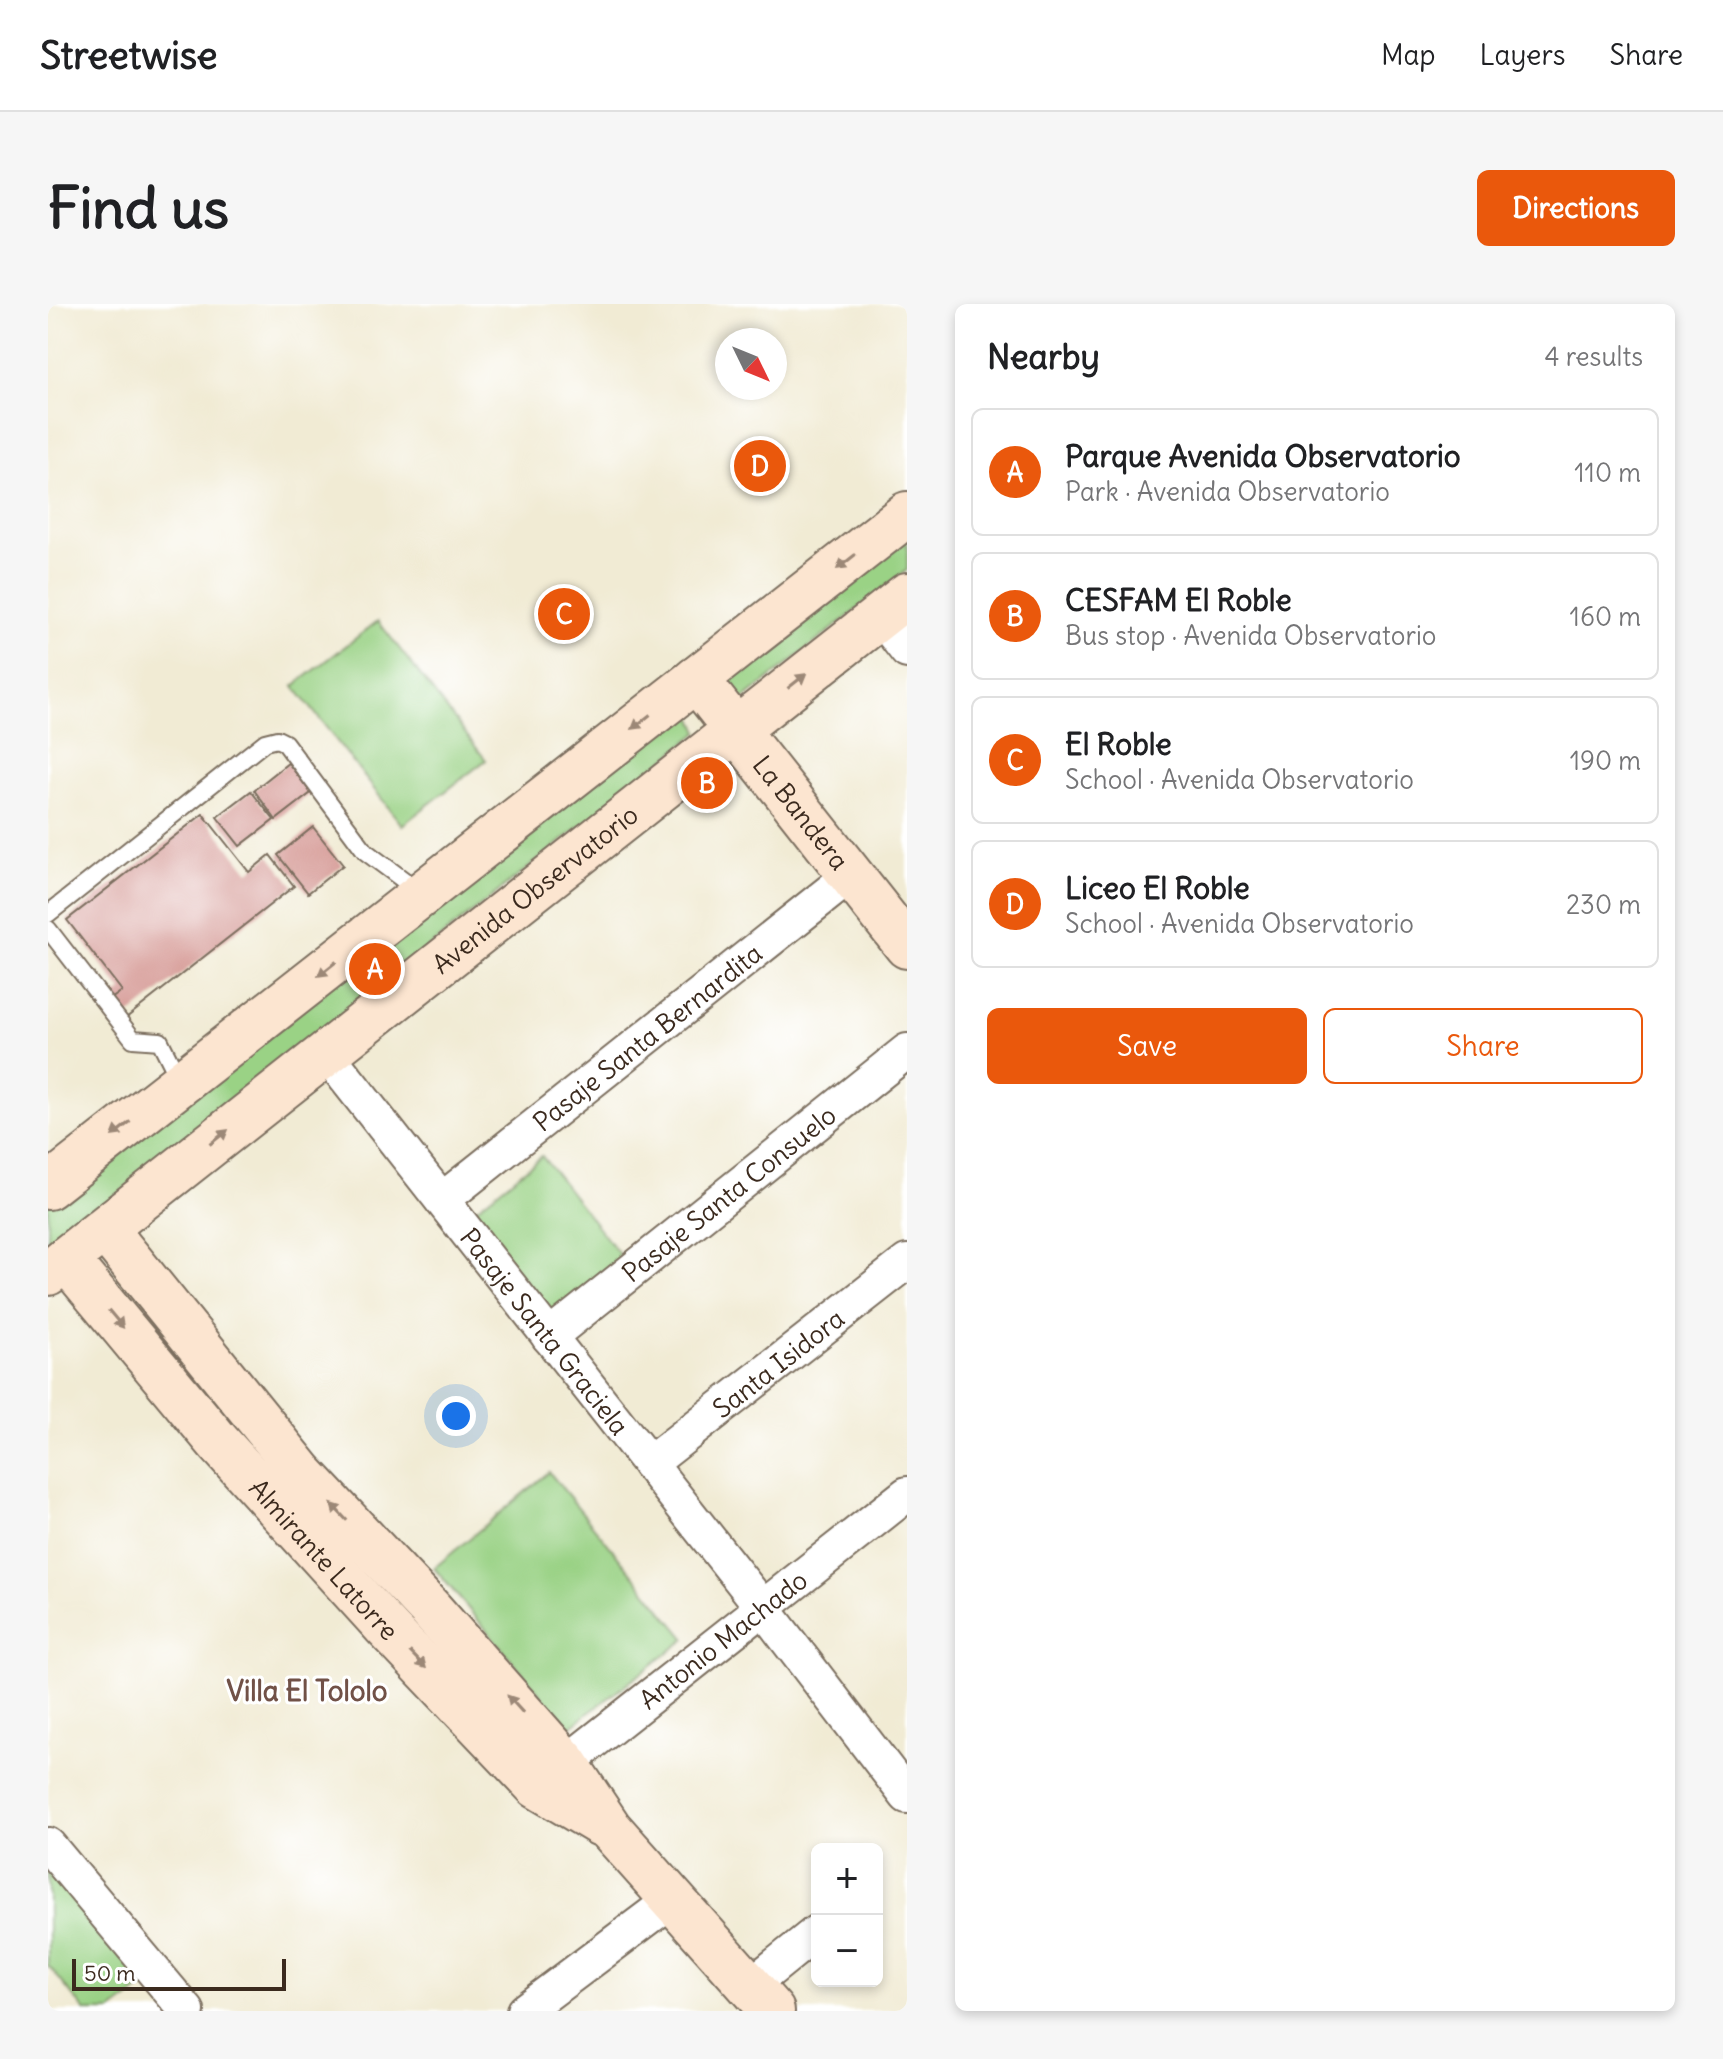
<!DOCTYPE html>
<meta charset="utf-8">
<style>
body{margin:0;font-family:Delius,sans-serif;background:#f6f6f6;color:#202124}
.controls{position:absolute;right:24px;bottom:24px;display:grid;overflow:hidden;border-radius:12px;box-shadow:0 4px 12px #0003}
.controls button{width:72px;height:72px;display:grid;place-items:center;padding:0;border:0;border-bottom:2px solid #e0e0e0;background:#fff;color:#202124;font:40px sans-serif}
.compass{position:absolute;left:667px;top:24px;width:72px;height:72px;border-radius:50%;background:#fff;box-shadow:0 4px 12px #0003;rotate:133deg}
.scale{position:absolute;left:24px;bottom:20px;width:214px;box-sizing:border-box;padding-left:8px;border:4px solid #3b2a1e;border-top:0;font-size:22px;line-height:28px;white-space:nowrap;color:#3b2a1e;-webkit-text-stroke:6px #fff;paint-order:stroke}
.you{position:absolute;left:408px;top:1112px;width:28px;height:28px;margin:-20px;border:6px solid #fff;border-radius:50%;background:#1a73e8;box-shadow:0 0 0 12px #1a73e833}
.badge{display:grid;place-items:center;width:52px;height:52px;border-radius:50%;background:#ea580c;color:#fff;font-size:26px;font-weight:700}
.pin{position:absolute;translate:-50% -50%;border:4px solid #fff;box-shadow:0 2px 8px #0006}
.list{margin:0;padding:0;list-style:none}
h2{display:flex;justify-content:space-between;align-items:center;height:104px;margin:0;padding:0 32px;font-size:34px}
h2 small{font-size:26px;font-weight:400;color:#757577}
.list li{display:grid;grid-template-columns:52px 1fr auto;gap:24px;align-items:center;box-sizing:border-box;height:128px;margin:0 16px 16px;padding:0 16px;border:2px solid #e0e0e0;border-radius:12px}
.list b{display:block;font-size:30px;white-space:nowrap}
.list p{margin:0;font-size:26px;white-space:nowrap;color:#757577}
.list em{font-size:26px;font-style:normal;color:#757577}
.actions{display:flex;gap:16px;padding:24px 32px}
.actions a{flex:1;padding:18px 0;border:2px solid #ea580c;border-radius:12px;text-align:center;font-size:28px;color:#ea580c}
.actions .main{background:#ea580c;color:#fff}
.map{position:relative;flex:none;width:859px;height:1707px;overflow:hidden;border-radius:12px}
header{display:flex;align-items:center;gap:48px;box-sizing:border-box;height:112px;padding:0 40px;background:#fff;border-bottom:2px solid #e0e0e0}
header strong{font-size:38px}
nav{display:flex;gap:44px;margin-inline-start:auto;font-size:28px}
.intro{display:flex;align-items:center;justify-content:space-between;box-sizing:border-box;height:192px;padding:0 48px}
h1{margin:0;font-size:56px}
.button{padding:20px 36px;border-radius:12px;background:#ea580c;color:#fff;font-size:28px;font-weight:700}
main{display:flex;gap:48px;padding:0 48px}
aside{flex:1;background:#fff;border-radius:12px;box-shadow:0 4px 12px #0003}
.map>svg:first-child{display:block}
.green{fill:#9ad285;stroke:#6a7e52;stroke-width:2}
.building{fill:#d59994}
.lines{fill:none;stroke-linecap:round;stroke-linejoin:round}
.lane-casing{stroke:#7b6e5e;stroke-width:20}
.street-casing{stroke:#7b6e5e;stroke-width:38}
.secondary-casing{stroke:#7b6e5e;stroke-width:48}
.lane{stroke:#fff;stroke-width:16}
.street{stroke:#fff;stroke-width:34}
.secondary{stroke:#fce5d0;stroke-width:44}
.oneway{fill:#9c8877}
.labels{text-anchor:middle;dominant-baseline:central;stroke-width:6;stroke-linejoin:round;paint-order:stroke}
.street-label{font-size:26px;fill:#3b2a1e;stroke:#fff}
.neighbourhood-label{font-size:28px;font-weight:bold;fill:#715147;stroke:#fff}
</style>
<header>
<strong>Streetwise</strong>
<nav><a>Map</a><a>Layers</a><a>Share</a></nav>
</header>
<div class="intro"><h1>Find us</h1><a class="button">Directions</a></div>
<main>
<div class="map">
<svg width="859" height="1707" viewBox="0 0 859 1707">
<rect width="100%" height="100%" fill="#fff"/>
<filter id="ink" filterUnits="userSpaceOnUse"><feTurbulence type="fractalNoise" baseFrequency=".0125" numOctaves="2"/><feDisplacementMap in="SourceGraphic" scale="16" xChannelSelector="R" yChannelSelector="G"/><feConvolveMatrix kernelMatrix="1 2 1 2 8 2 1 2 1" color-interpolation-filters="sRGB"/></filter>
<filter id="wash" filterUnits="userSpaceOnUse"><feTurbulence type="fractalNoise" baseFrequency=".006" numOctaves="4" result="noise"/><feDisplacementMap in="SourceGraphic" scale="32" xChannelSelector="R" yChannelSelector="G"/><feGaussianBlur stdDeviation="1.8" result="paint"/><feColorMatrix in="noise" values="0 0 0 0 0 0 0 0 0 0 0 0 0 0 0 0 0 1.4 0 .05"/><feComposite in="paint" operator="in"/></filter>
<g filter="url(#wash)">
<rect width="100%" height="100%" fill="#f1ebd4"/>
<!-- green -->
<g class="green">
<polygon points="859,235 859,266 693,397 677,378"/>
<polygon points="330,317 438,456 354,521 246,382"/>
<polygon points="638,399 651,428 0,946 0,901"/>
<polygon points="494,852 575,955 503,1012 422,909"/>
<polygon points="501,1168 638,1335 521,1424 386,1264"/>
<polygon points="0,1555 100,1680 64,1707 37,1707 0,1661"/>
</g>
<g id="blocks">
<!-- building -->
<g class="building">
<polygon points="240,459 263,489 228,516 206,486"/>
<polygon points="203,487 226,516 192,542 169,513"/>
<polygon points="155,510 201,568 222,551 246,582 78,714 63,695 74,687 19,616"/>
<polygon points="265,523 295,561 260,589 230,551"/>
</g>
</g>
</g>
<g filter="url(#ink)">
<use href="#blocks" fill-opacity="0" stroke="#7b6e5e" stroke-width="2"/>
<g class="lines">
<!-- lane casing -->
<g class="lane-casing">
<g id="lane">
<polyline points="0,610 217,438 229,435 237,439 318,548 373,589"/>
<polyline points="0,625 85,735 112,737 132,777"/>
</g>
</g>
<!-- street casing -->
<g class="street-casing">
<g id="street">
<polyline points="832,312 859,347"/>
<path id="s1" d="M278,749L715,1304L859,1492"/>
<path id="s2" d="M394,896L803,571"/>
<path id="s3" d="M501,1033L859,747"/>
<path id="s4" d="M601,1160L859,958"/>
<path id="s5" d="M499,1474L859,1190"/>
<polyline points="0,1541 139,1707"/>
<polyline points="702,1682 769,1628"/>
<polyline points="476,1707 625,1595"/>
</g>
</g>
<!-- secondary casing -->
<g class="secondary-casing">
<g id="secondary">
<path id="s6" d="M648,375L859,642"/>
<polyline points="0,883 859,210"/>
<polyline points="57,925 254,1169 382,1305 518,1459 562,1525 724,1707"/>
<path id="s7" d="M18,955L170,1138L336,1321L489,1482L553,1520"/>
<path id="s8" d="M0,969L859,291"/>
</g>
</g>
<!-- lane -->
<use href="#lane" class="lane"/>
<!-- street -->
<use href="#street" class="street"/>
<!-- secondary -->
<use href="#secondary" class="secondary"/>
</g>
<!-- one-way arrows -->
<defs><path id="oneway-solid" d="M-6-.8H1V-3.2L6.5 0L1 3.2V.8H-6Z" transform="scale(2)"/></defs>
<g class="oneway">
<use href="#oneway-solid" transform="translate(798 258) rotate(142)"/>
<use href="#oneway-solid" transform="translate(749 377) rotate(-38)"/>
<use href="#oneway-solid" transform="translate(593 418) rotate(142)"/>
<use href="#oneway-solid" transform="translate(279 665) rotate(142)"/>
<use href="#oneway-solid" transform="translate(73 825) rotate(142)"/>
<use href="#oneway-solid" transform="translate(171 833) rotate(-38)"/>
<use href="#oneway-solid" transform="translate(68 1015) rotate(50)"/>
<use href="#oneway-solid" transform="translate(291 1208) rotate(-133)"/>
<use href="#oneway-solid" transform="translate(370 1356) rotate(46)"/>
<use href="#oneway-solid" transform="translate(467 1400) rotate(-132)"/>
</g>
</g>
<g class="labels">
<!-- street labels -->
<g class="street-label">
<text stroke="none"><textPath href="#s6" startOffset="170">La Bandera</textPath></text>
<text stroke="none"><textPath href="#s8" startOffset="620">Avenida Observatorio</textPath></text>
<text stroke="none"><textPath href="#s2" startOffset="262">Pasaje Santa Bernardita</textPath></text>
<text stroke="none"><textPath href="#s3" startOffset="230">Pasaje Santa Consuelo</textPath></text>
<text stroke="none"><textPath href="#s1" startOffset="354">Pasaje Santa Graciela</textPath></text>
<text stroke="none"><textPath href="#s4" startOffset="164">Santa Isidora</textPath></text>
<text stroke="none"><textPath href="#s7" startOffset="396">Almirante Latorre</textPath></text>
<text stroke="none"><textPath href="#s5" startOffset="224">Antonio Machado</textPath></text>
</g>
<!-- neighbourhood labels -->
<g class="neighbourhood-label">
<text x="259" y="1387">Villa El Tololo</text>
</g>
</g>
</svg>
<div class="controls">
<button>+</button>
<button>−</button>
</div>
<svg class="compass" viewBox="-18 -18 36 36"><path d="M0-13l5 13h-10z" fill="#e53935"/><path d="M0 13l5-13h-10z" fill="#757577"/></svg>
<div class="scale">50 m</div>
<div class="you"></div>
<div class="pin badge" style="left:327px;top:665px">A</div>
<div class="pin badge" style="left:659px;top:479px">B</div>
<div class="pin badge" style="left:516px;top:310px">C</div>
<div class="pin badge" style="left:712px;top:162px">D</div>
</div>
<aside>
<h2>Nearby<small>4 results</small></h2>
<ul class="list">
<li><span class="badge">A</span><div><b>Parque Avenida Observatorio</b><p>Park · Avenida Observatorio</p></div><em>110 m</em></li>
<li><span class="badge">B</span><div><b>CESFAM El Roble</b><p>Bus stop · Avenida Observatorio</p></div><em>160 m</em></li>
<li><span class="badge">C</span><div><b>El Roble</b><p>School · Avenida Observatorio</p></div><em>190 m</em></li>
<li><span class="badge">D</span><div><b>Liceo El Roble</b><p>School · Avenida Observatorio</p></div><em>230 m</em></li>
</ul>
<div class="actions"><a class="main">Save</a><a>Share</a></div>
</aside>
</main>
